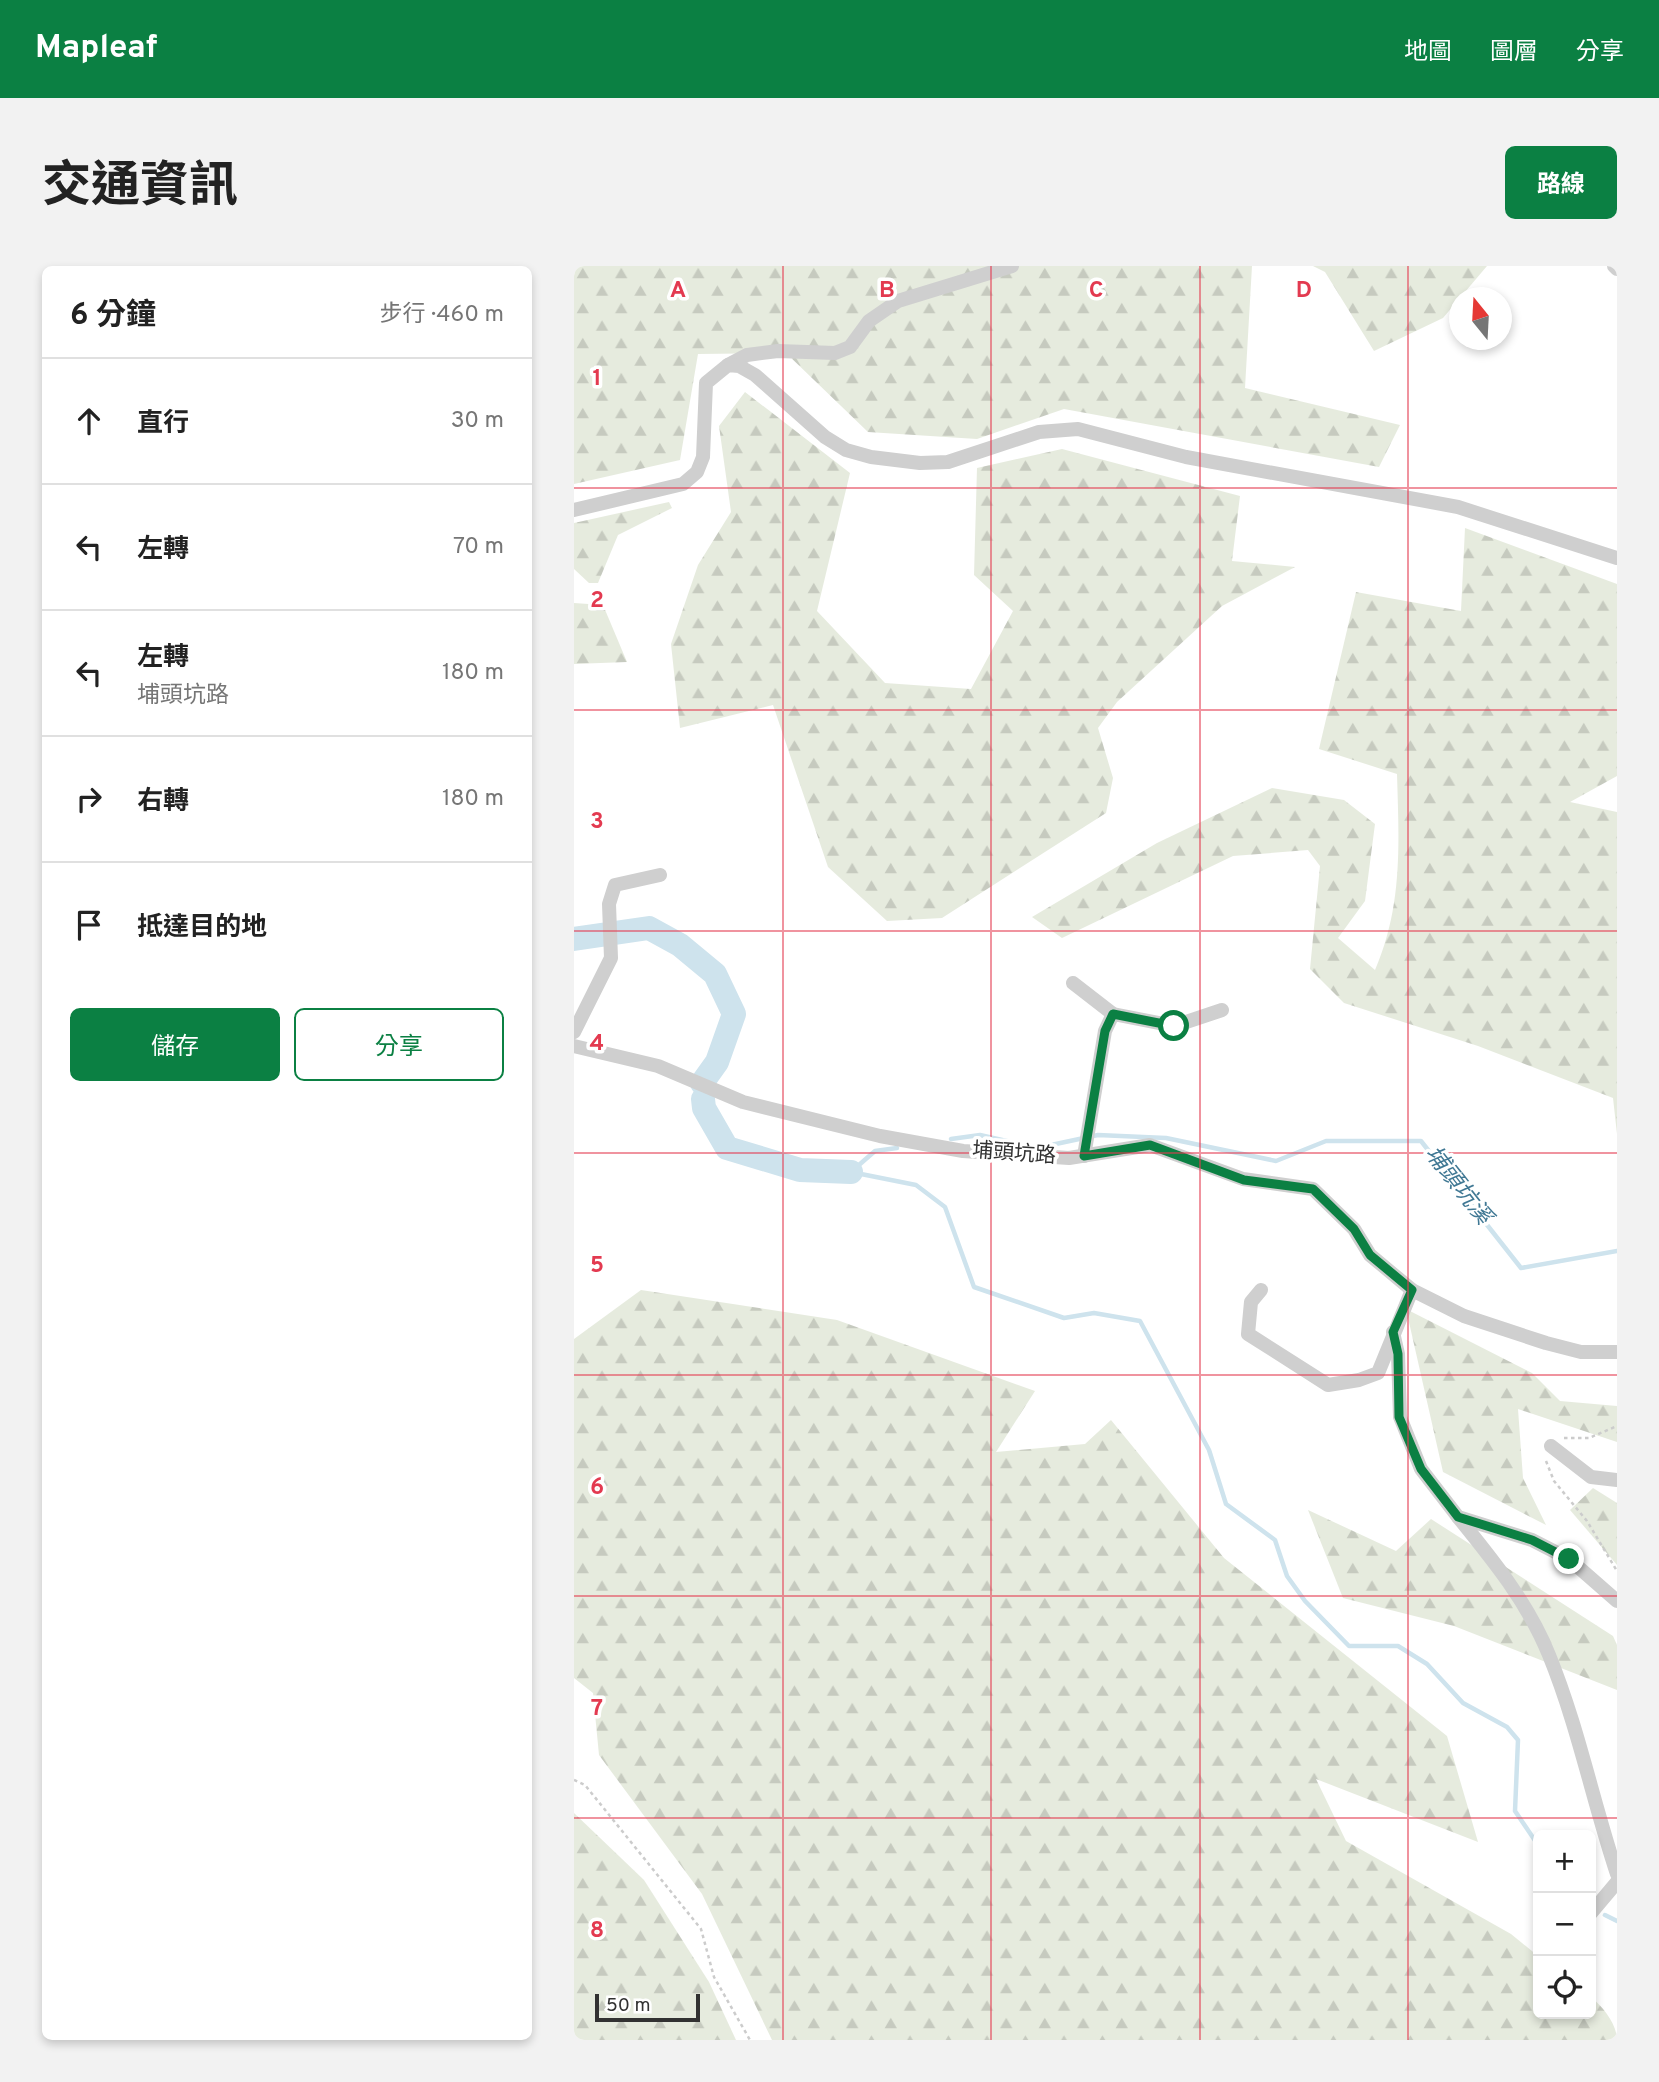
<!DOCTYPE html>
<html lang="zh-TW">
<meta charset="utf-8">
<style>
body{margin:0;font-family:Overpass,"Noto Sans TC",sans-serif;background:#f2f2f2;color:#222}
.controls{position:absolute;right:21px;bottom:21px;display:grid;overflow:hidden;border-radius:10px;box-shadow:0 4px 10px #0003}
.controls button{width:63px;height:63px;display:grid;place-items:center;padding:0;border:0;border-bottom:2px solid #e0e0e0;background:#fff;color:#222;font:35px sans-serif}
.compass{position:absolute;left:875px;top:21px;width:63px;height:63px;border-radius:50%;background:#fff;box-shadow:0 4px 10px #0003;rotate:342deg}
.scale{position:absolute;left:21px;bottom:18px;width:105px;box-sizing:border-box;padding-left:7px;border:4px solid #323232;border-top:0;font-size:19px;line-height:24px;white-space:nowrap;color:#323232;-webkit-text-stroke:5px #fff;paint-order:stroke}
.stop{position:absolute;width:21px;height:21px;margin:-16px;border:5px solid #0b8043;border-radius:50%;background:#fff}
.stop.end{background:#0b8043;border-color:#fff;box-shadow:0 2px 7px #0008}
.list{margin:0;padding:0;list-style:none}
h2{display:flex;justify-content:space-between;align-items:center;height:91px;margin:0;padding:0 28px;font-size:30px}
h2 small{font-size:23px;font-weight:400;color:#767676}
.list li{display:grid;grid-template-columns:46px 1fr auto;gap:21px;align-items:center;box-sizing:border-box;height:126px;padding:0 28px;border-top:2px solid #e0e0e0}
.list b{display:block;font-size:26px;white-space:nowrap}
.list p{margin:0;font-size:23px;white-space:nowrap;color:#767676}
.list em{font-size:23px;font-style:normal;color:#767676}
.actions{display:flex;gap:14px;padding:21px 28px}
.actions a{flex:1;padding:16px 0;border:2px solid #0b8043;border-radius:10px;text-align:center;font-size:24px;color:#0b8043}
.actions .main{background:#0b8043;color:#fff}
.icon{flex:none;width:38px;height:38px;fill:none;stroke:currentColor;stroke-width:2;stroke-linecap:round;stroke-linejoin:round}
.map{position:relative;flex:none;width:1043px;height:1774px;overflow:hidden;border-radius:10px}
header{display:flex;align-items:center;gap:42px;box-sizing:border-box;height:98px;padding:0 35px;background:#0b8043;color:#fff}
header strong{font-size:33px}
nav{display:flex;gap:38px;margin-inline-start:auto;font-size:24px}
.intro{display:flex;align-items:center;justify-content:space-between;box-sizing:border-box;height:168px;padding:0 42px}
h1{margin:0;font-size:49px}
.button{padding:18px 32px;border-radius:10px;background:#0b8043;color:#fff;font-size:24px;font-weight:700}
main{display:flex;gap:42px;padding:0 42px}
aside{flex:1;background:#fff;border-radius:10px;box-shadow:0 4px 10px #0003}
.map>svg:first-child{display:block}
.forest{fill:url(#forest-firs)}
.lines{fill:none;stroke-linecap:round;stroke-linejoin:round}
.stream{stroke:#cee3ed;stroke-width:4.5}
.river{stroke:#cee3ed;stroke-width:24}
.path{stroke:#ccc;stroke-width:2.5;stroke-dasharray:3.5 3.5;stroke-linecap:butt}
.minor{stroke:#cfcfcf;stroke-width:14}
.route{stroke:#0b8043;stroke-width:9}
.grid{fill:none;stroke:#e33a50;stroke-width:2;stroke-opacity:0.55}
.labels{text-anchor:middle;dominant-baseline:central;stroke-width:7;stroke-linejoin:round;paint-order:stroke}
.street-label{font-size:21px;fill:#323232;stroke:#fff}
.water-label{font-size:23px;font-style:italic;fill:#407894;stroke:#fff}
.grid-label{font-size:23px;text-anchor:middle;font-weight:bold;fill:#e33a50;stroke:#fff;stroke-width:7;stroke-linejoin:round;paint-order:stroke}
</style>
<header>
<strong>Mapleaf</strong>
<nav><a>地圖</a><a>圖層</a><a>分享</a></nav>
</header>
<div class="intro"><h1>交通資訊</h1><a class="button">路線</a></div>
<main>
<aside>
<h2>6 分鐘<small>步行 · 460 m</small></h2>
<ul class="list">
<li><svg class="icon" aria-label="ahead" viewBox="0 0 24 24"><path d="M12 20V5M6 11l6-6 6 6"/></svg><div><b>直行</b></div><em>30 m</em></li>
<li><svg class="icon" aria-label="left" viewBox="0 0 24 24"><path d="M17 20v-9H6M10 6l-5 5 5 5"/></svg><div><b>左轉</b></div><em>70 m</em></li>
<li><svg class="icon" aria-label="left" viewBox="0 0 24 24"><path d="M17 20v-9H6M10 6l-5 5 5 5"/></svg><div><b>左轉</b><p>埔頭坑路</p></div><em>180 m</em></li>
<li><svg class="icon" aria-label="right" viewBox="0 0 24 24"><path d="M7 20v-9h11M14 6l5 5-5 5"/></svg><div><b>右轉</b></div><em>180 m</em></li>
<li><svg class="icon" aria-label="arrive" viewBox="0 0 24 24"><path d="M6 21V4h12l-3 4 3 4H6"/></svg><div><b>抵達目的地</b></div></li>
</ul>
<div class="actions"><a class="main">儲存</a><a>分享</a></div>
</aside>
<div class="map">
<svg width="1043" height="1774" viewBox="0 0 1043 1774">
<defs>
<pattern id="forest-firs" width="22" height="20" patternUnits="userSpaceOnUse" patternTransform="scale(1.75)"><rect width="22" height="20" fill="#e6ebde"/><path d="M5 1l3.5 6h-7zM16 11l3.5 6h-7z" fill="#c6cabf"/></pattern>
</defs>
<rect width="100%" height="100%" fill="#fff"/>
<!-- forest -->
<g class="forest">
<polygon points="0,0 678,0 671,122 826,159 805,201 490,143 403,173 294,166 212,87 124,88 106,194 0,218"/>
<polygon points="739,0 913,0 869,52 800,85 751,6"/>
<polygon points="171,126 276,207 243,345 311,417 397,423 439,345 400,309 403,202 488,183 666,230 658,295 721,301 648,340 543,436 524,462 539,512 532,547 368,652 313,655 254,601 199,439 106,462 97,378 124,299 157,246 145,160"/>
<polygon points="95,236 98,242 44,269 24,317 15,317 0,303 0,257"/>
<path d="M891,262L1043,318V510L996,536L1043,546V868L1039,832L904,780L770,737L736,703L746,600L734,584L659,590L488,672L458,651L583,577L698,522L770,534L801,558L791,635L764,672L801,704C829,639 825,577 823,508L745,483L782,326L887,345Z"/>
<polygon points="0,337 29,339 53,396 0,398"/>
<path d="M67,1024L263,1054L461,1125L422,1186L511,1178L537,1154L650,1292L873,1470L904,1576L742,1513L772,1575L937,1668L964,1690V1748H1017V1731C1029,1741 1043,1758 1043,1774H198L128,1628L25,1489L19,1427L0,1412V1073Z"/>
<polygon points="832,1043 958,1107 986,1135 1043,1140 1043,1176 944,1143 949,1212 972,1259 869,1206"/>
<polygon points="1019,1222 1043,1237 1043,1299 996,1244"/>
<polygon points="734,1244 822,1285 857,1253 1039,1370 1043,1379 1043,1424 880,1360 769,1332"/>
<polygon points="0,1547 70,1614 135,1716 162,1774 0,1774"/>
</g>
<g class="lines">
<!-- stream -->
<g class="stream">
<polyline points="377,873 406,869 463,882 524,869 592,872 702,895 752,875 847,875 947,1002 1043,985"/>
<polyline points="278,905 301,885 323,882"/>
<polyline points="277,906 342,919 371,941 400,1021 490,1052 520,1047 566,1055 635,1184 652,1238 701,1274 713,1310 731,1335 775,1380 824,1380 853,1398 889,1437 933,1461 944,1474 941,1545 964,1579"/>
<polyline points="1031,1649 1043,1655"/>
</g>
<!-- river -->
<g class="river">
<polyline points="0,673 75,662 106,679 141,708 160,748 143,796 128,817"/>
<polyline points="129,833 130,842 153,882 226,904 277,906"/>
</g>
<!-- path -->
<g class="path">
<polyline points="990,1172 1015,1172 1043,1160"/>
<polyline points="972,1195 980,1215 1013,1255 1043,1305"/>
<polyline points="0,1514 11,1519 127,1663 140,1711 176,1774"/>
</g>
<!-- minor -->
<g class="minor">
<polyline points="1040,0 1043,3"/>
<polyline points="154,99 173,89 204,85 261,87 276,81 295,55 324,35 438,0"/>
<polyline points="0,244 109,218 123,206 129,191 132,117 154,99 165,100 181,109 251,171 272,184 297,191 346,197 374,196 465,166 504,163 612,191 884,241 1043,292"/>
<polyline points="499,717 539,748"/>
<polyline points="0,766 37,692 35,638 41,619 86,609"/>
<polyline points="0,780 84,800 169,836 306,870 389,885 495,892 576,879 669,913 739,923 780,963 796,989 838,1024 890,1050 972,1077 1007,1086 1043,1086"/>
<polyline points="510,890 531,765 539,748 600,760 648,744"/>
<polyline points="687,1024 677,1036 674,1068 754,1119 785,1114 804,1107 838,1024"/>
<polyline points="819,1066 824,1088 826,1151 847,1203 884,1251 958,1274 995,1293 1043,1335"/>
<polyline points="977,1180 1017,1211 1043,1214"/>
<path d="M884,1251C919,1294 954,1337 975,1389C1004,1460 1019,1536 1043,1608"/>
<polyline points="1017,1647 1043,1616"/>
</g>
</g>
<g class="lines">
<!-- route -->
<polyline class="route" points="600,760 539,748 531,765 510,890 576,879 670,914 739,923 780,963 796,989 838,1024 819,1066 824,1088 825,1151 847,1203 884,1251 958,1274 995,1293"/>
</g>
<!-- grid -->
<path class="grid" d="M209,0V1774M417,0V1774M626,0V1774M834,0V1774M0,222H1043M0,444H1043M0,665H1043M0,887H1043M0,1109H1043M0,1330H1043M0,1552H1043"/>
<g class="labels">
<!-- street labels -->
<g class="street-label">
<text transform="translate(440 888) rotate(4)">埔頭坑路</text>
</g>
<!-- water labels -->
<g class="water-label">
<text transform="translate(883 920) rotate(52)">埔頭坑溪</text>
</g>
</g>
<g class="grid-label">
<text x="104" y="31">A</text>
<text x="313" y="31">B</text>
<text x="522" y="31">C</text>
<text x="730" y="31">D</text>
<text x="23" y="119">1</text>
<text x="23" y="341">2</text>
<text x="23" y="562">3</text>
<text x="23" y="784">4</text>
<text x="23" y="1006">5</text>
<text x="23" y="1228">6</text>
<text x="23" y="1449">7</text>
<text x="23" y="1671">8</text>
</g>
</svg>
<div class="controls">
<button>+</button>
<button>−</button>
<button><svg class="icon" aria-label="locate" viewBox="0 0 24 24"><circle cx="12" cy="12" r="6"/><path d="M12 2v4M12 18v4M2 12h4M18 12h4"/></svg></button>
</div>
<svg class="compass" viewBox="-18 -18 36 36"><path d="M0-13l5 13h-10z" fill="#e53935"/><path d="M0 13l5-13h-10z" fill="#767676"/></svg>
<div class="scale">50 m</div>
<div class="stop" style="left:600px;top:760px"></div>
<div class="stop end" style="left:995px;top:1293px"></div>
</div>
</main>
